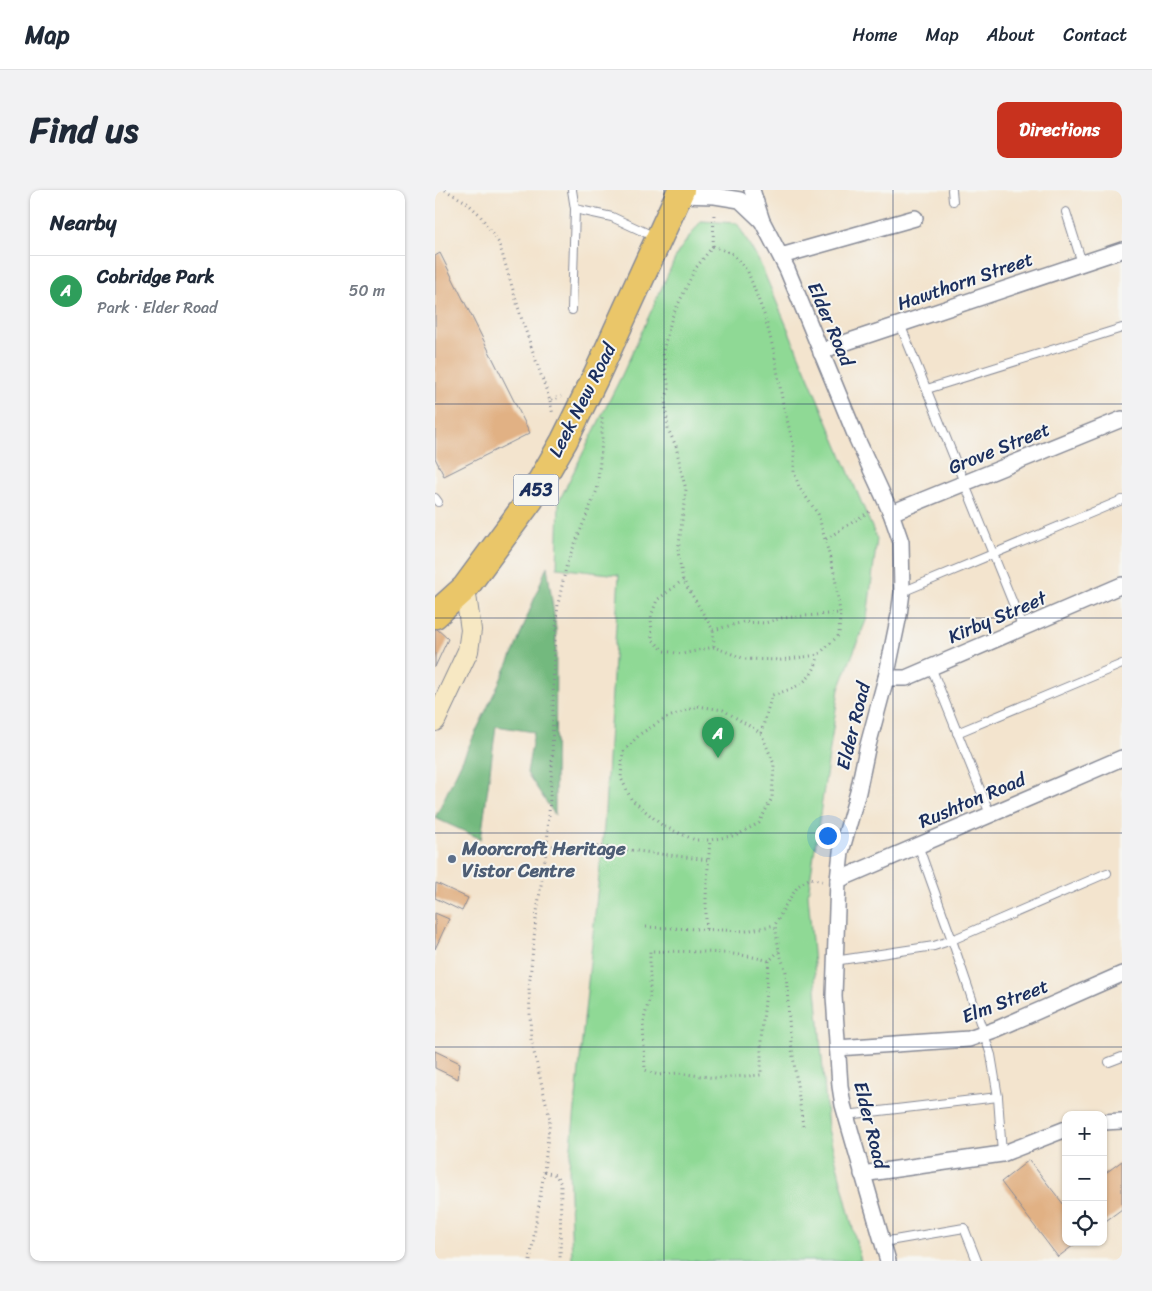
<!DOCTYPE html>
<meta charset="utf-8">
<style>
body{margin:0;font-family:Sriracha,sans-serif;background:#f2f2f3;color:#1f2937}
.controls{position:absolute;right:15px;bottom:15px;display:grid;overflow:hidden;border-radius:10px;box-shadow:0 1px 4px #0004}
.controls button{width:45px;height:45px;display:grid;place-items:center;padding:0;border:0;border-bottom:1px solid #e0e1e3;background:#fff;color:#1f2937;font:25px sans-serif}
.you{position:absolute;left:392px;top:645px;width:18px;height:18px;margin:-12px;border:4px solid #fff;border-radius:50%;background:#1a73e8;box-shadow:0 0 0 8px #1a73e833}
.badge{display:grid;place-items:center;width:32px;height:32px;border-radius:50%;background:#c8321e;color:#fff;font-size:16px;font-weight:700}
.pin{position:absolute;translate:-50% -41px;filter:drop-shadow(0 1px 2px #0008)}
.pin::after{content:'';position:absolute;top:26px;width:18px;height:15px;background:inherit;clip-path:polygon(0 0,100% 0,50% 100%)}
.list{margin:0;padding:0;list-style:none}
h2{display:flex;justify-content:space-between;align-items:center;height:65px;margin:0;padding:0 20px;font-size:21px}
h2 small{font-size:16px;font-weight:400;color:#747a83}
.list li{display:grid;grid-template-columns:32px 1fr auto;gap:15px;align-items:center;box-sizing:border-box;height:70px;padding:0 20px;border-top:1px solid #e0e1e3}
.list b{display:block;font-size:19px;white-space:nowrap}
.list p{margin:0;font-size:16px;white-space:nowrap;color:#747a83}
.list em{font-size:16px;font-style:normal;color:#747a83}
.icon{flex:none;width:28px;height:28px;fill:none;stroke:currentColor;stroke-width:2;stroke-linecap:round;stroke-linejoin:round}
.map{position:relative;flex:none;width:687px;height:1071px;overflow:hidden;border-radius:10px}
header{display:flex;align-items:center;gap:30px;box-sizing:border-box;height:70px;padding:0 25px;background:#fff;border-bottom:1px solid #e0e1e3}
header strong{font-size:24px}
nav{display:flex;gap:28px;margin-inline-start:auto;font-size:18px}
.intro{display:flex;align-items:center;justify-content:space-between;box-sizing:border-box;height:120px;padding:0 30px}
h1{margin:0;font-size:35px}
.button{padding:12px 22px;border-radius:10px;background:#c8321e;color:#fff;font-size:18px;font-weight:700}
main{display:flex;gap:30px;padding:0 30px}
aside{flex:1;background:#fff;border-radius:10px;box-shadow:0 1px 4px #0004}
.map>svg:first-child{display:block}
.green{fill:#8fd995;stroke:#55847a}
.forest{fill:#73b97e;stroke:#47746e}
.building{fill:#e1b184}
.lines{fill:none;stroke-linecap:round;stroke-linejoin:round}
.lane-casing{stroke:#878a96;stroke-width:10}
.street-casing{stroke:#878a96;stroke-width:18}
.secondary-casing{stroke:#878a96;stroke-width:22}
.highway-casing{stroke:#878a96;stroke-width:29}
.path{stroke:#878a96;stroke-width:3;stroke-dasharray:1 4;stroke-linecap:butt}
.lane{stroke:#fff;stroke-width:8}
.street{stroke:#fff;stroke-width:15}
.secondary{stroke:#f7e8c3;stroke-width:20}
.highway{stroke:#eac669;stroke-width:26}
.grid{fill:none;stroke:#1b2f5e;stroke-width:1;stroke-opacity:0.55}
.service-dot{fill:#5c6f8a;stroke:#f6f6f2;stroke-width:2}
.labels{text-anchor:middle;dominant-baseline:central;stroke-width:4;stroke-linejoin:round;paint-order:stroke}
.shield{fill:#f6f6f2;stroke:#5d6b8a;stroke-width:1}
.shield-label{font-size:18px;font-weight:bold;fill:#1b2f5e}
.street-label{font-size:19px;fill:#1b2f5e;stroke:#f6f6f2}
.service-label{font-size:19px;font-weight:bold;fill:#4e5e75;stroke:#f6f6f2;text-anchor:start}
</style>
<header>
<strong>Map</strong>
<nav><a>Home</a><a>Map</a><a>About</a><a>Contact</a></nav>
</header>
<div class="intro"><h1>Find us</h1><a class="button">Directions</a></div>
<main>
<aside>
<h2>Nearby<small></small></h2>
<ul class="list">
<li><span class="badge" style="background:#2e9e5b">A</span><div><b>Cobridge Park</b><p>Park · Elder Road</p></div><em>50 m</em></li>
</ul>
</aside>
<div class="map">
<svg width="687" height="1071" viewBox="0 0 687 1071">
<rect width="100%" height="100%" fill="#f6f6f2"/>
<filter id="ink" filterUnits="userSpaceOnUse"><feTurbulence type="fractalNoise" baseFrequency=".02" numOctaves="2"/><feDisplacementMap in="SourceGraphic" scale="10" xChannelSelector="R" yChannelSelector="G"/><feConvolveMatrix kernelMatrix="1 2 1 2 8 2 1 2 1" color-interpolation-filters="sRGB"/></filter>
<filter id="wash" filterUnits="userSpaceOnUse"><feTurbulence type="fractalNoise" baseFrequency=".0096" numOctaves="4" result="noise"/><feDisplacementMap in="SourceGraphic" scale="20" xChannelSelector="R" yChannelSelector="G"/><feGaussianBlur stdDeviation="1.12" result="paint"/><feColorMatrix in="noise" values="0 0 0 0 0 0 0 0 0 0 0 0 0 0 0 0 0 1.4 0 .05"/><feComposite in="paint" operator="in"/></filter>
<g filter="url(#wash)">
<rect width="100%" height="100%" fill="#f3e4ce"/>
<!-- green -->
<polygon class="green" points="266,31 302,33 325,73 442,349 432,428 404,499 373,704 393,939 426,1071 137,1071 134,976 169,637 184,385 122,378 124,311 187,185 243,62"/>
<!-- forest -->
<polygon class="forest" points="112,376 121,439 120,625 92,583 99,542 61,536 46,649 0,628 79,461"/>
<g id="blocks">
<!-- building -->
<g class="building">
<polygon points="5,63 95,243 9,286 0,268 0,66"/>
<polygon points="1,438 13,449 0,477 0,439"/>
<polygon points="1,693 33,708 27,721 0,708"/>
<polygon points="0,723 14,729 0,759"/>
<polygon points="0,861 25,873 23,889 0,878"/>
<polygon points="594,970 629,1015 631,1014 631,1052 643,1052 623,1067 566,992"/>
<polygon points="687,971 687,1019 668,1033 668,985"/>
</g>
</g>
</g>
<g filter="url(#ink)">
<use href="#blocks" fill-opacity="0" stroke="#878a96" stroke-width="1"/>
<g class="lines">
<!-- lane casing -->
<g class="lane-casing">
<g id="lane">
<polyline points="137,0 140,19 177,27 220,47"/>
<polyline points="517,0 518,11"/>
<polyline points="631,22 647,73"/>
<polyline points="137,120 140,19"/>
<polyline points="465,134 588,438"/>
<polyline points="492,199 687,138"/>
<polyline points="0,308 3,312"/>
<polyline points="467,402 687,310"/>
<polyline points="496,477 555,624"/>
<polyline points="522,543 687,474"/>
<polyline points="483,655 517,750 556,865 563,907 567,964"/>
<polyline points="399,771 499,756 517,750 672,683"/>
<polyline points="674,872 687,867"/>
<polyline points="411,925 563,907"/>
<polyline points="448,1052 529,1038 542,1071"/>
</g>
</g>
<!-- street casing -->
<g class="street-casing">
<g id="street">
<polyline points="317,0 327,31 352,79 422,249 456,323 466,352 467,402 464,425 451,488 432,559 423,602 406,662 403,690 399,806 405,896 408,915 453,1071"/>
<polyline points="244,5 280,6 305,10 326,30"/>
<polyline points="346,66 480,28"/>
<polyline points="386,163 397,157 687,60"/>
<polyline points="456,323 687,229"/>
<polyline points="451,488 471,488 687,395"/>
<polyline points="403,690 687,568"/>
<polyline points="402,858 534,849 562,839 687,784"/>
<polyline points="668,932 687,931"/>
<polyline points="427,984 567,964 631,939"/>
</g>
</g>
<!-- secondary casing -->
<g class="secondary-casing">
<polyline id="secondary" points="0,531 33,461 36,440 30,398"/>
</g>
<!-- highway casing -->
<g class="highway-casing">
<polyline id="highway" points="0,425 30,398 95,310 129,251 161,186 246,0"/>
</g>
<!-- path -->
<g class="path">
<polyline points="10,0 31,12 44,24 64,53 87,130 115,211 126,206"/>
<polygon points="278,56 298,64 313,82 330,127 339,162 348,214 359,257 359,282 364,297 383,324 400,386 405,423 404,445 383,465 346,470 310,469 279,457 278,440 248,390 243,362 251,299 247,285 241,256 233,239 230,210 234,199 228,161 237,127 260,79"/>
<polyline points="278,56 279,22"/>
<polyline points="115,211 118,225"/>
<polyline points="391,349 437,320"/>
<polyline points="248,390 222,410 216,426 217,449 229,461 247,464 279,457"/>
<polyline points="278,440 309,432 330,433 347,428 405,423"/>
<polygon points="263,516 288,520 326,543 339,574 337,608 324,633 302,645 275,650 260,650 228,636 196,609 186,588 188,562 205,544 231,528"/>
<path d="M326,543L337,505C361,498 379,492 383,465"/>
<polyline points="112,656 170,657 274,670"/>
<polyline points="211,737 311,741 340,735"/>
<polyline points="271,739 271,706 275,650"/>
<path d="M334,771L326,850V885L281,888L243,883L223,885L210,880L208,833L215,806V761C254,762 297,760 334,771L344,761"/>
<polyline points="368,936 355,845 351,782 344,761 340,735 350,716 363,696 375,688 387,691"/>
<polyline points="109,982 121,985 126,994 125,1071"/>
<polyline points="95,1071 109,982 115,929 96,850 94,798 101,728 112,656 117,576 119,463 123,414 132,373 162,300 167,252 167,224"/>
</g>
<!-- lane -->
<use href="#lane" class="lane"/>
<!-- street -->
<use href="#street" class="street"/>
<!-- secondary -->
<use href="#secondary" class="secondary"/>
<!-- highway -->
<use href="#highway" class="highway"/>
</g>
</g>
<!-- grid -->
<path class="grid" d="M229,0V1071M458,0V1071M0,214H687M0,428H687M0,643H687M0,857H687"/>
<!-- markers -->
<circle class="service-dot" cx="17" cy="669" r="5"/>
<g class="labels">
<!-- shield labels -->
<rect class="shield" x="78.5" y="284.5" width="45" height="31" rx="4"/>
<g class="shield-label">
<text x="101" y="300">A53</text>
</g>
<!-- street labels -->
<g class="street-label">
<text transform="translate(530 91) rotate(-19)">Hawthorn Street</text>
<text transform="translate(396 134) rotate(67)">Elder Road</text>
<text transform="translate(147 210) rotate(-63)">Leek New Road</text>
<text transform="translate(564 258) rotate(-22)">Grove Street</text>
<text transform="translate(562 427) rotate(-23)">Kirby Street</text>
<text transform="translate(418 536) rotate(-76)">Elder Road</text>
<text transform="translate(537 610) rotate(-23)">Rushton Road</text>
<text transform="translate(570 811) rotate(-21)">Elm Street</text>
<text transform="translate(436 935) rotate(76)">Elder Road</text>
</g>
<!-- service labels -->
<g class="service-label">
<text x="27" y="658">Moorcroft Heritage<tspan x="27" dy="22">Vistor Centre</tspan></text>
</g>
</g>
</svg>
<div class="controls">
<button>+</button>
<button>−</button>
<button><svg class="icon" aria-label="locate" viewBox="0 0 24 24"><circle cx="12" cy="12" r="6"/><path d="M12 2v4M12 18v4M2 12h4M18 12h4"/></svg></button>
</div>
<div class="you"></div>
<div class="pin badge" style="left:283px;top:568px;background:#2e9e5b">A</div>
</div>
</main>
